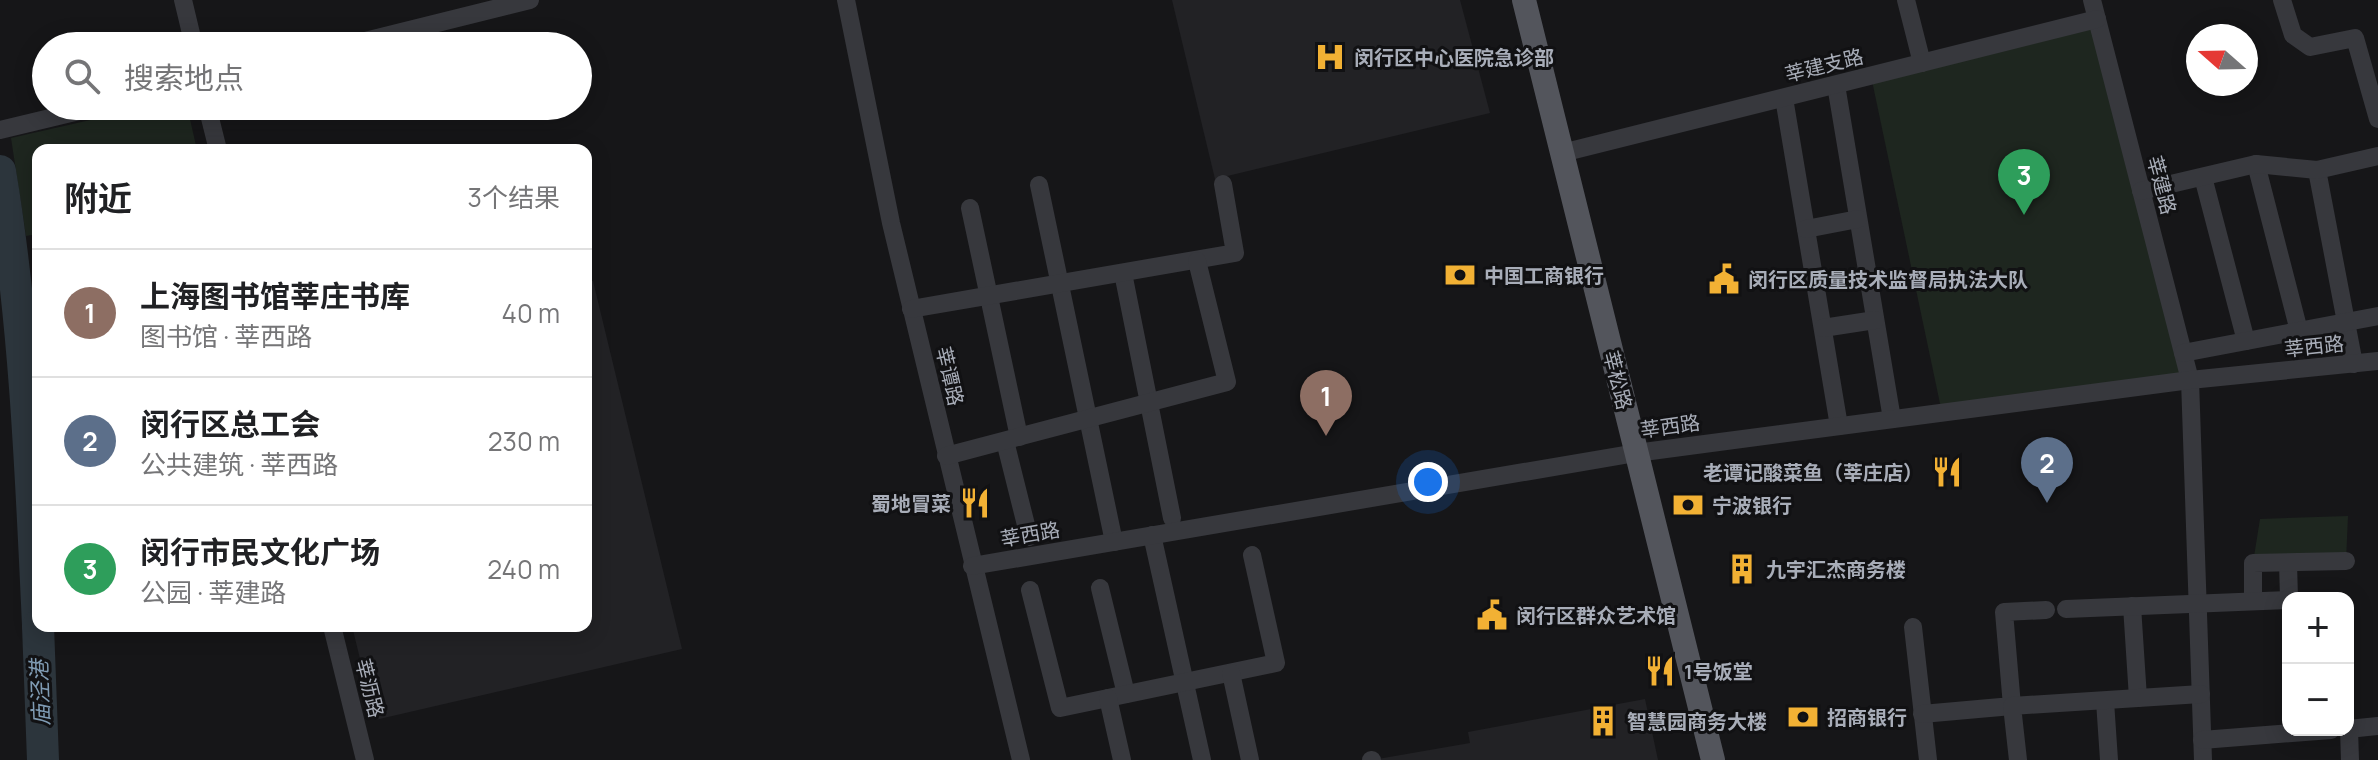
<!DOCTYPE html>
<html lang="zh">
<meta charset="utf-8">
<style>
body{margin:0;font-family:Manrope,"Noto Sans SC",sans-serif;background:#f6f6f6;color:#202124}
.controls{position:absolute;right:24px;bottom:24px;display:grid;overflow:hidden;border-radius:16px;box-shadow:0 4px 20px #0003}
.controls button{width:72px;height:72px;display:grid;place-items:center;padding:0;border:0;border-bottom:2px solid #e0e0e0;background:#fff;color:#202124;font:40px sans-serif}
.compass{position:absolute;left:2186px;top:24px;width:72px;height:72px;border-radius:50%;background:#fff;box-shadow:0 4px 20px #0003;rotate:290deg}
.you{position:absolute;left:1428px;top:482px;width:28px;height:28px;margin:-20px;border:6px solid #fff;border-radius:50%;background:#1a73e8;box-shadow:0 0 0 12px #1a73e833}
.badge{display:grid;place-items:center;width:52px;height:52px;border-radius:50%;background:#7e622b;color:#fff;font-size:26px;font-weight:700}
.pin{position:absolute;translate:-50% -66px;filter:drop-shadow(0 2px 4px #0008)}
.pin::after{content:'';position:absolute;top:42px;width:28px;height:24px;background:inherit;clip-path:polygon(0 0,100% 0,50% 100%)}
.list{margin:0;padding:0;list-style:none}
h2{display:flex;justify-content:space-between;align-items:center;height:104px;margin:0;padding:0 32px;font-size:34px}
h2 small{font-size:26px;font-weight:400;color:#757577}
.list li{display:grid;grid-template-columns:52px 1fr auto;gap:24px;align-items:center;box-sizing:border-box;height:128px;padding:0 32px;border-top:2px solid #e0e0e0}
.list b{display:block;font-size:30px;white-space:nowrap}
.list p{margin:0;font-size:26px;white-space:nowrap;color:#757577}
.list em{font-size:26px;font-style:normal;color:#757577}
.icon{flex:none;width:44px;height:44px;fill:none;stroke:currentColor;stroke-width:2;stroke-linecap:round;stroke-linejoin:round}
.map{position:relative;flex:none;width:2378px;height:760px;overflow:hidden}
.search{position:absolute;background:#fff;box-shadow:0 4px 20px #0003;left:32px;top:32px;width:560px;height:88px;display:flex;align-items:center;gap:20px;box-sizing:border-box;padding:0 28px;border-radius:44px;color:#757577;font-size:30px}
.panel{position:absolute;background:#fff;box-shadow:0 4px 20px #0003;left:32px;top:144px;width:560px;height:488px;border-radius:16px}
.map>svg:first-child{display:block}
.built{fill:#222225}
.green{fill:#1e261f}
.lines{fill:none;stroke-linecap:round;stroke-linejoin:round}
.river{stroke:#2c353c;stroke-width:32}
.minor{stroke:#37383d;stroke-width:18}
.major{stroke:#53555c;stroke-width:24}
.labels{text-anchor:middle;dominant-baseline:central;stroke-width:6;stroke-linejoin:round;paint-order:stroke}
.poi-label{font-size:20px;font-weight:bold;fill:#a8adb8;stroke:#111113;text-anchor:start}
.street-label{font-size:20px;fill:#a8adb8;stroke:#111113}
.water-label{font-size:22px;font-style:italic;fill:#7f9bb3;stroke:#111113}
</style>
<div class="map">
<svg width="2378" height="760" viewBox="0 0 2378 760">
<rect width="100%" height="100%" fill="#161618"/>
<!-- built -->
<g class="built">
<polygon points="1172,0 1460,0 1490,113 1215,179"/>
<polygon points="593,281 682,649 375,720 352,626 586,626 586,282"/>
<polygon points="1645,699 1658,760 1372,760 1470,743 1468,732"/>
</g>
<!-- green -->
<g class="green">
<polygon points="2097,19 2190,380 1942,413 1871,76"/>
<polygon points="152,106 187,106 197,150 38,150 38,234 26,236 11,138"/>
<polygon points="2348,516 2346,561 2253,563 2260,519"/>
</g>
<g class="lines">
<!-- river -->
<g class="river">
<path d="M0,171C25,322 31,473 38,625"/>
<polyline points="38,626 43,760"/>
</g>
<!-- minor -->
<g class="minor">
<polyline points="183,0 194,46"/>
<polyline points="846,0 891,223 1021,760"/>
<polyline points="1906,0 1922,63"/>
<polyline points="2092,0 2190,380 2203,760"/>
<polyline points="2282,0 2293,35 2310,47 2355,38 2378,119"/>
<polyline points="345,46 530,0"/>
<polyline points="1836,85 1892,419"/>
<polyline points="1784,98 1839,426"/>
<polyline points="207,106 218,150"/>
<polyline points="0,130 100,106"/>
<polyline points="1562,153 2097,19"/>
<polyline points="2256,164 2299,331"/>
<polyline points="2317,170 2354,364"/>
<polyline points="2203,177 2246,341"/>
<polyline points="1039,185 1114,542"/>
<polyline points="2141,191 2256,164 2317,170 2378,156"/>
<polyline points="970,208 1019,437"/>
<polyline points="1806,229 1858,219"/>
<polyline points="1123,273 1172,518"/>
<polyline points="911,309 1235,253 1223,184"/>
<polyline points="1823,328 1875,320"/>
<polyline points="2183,353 2378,316"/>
<polyline points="1005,441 1029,537"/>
<polyline points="946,456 1227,382 1197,261"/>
<polyline points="1152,535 1202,760"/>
<polyline points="2288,563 2289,598"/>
<polyline points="972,566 1636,453 2190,380 2378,361"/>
<polyline points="1100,588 1126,694"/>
<polyline points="1030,590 1060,708 1276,663 1252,555"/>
<polyline points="2253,601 2253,563 2346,561"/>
<polyline points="2132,606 2138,698"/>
<polyline points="2066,609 2288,600"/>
<polyline points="332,626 365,760"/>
<polyline points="1913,627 1928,760"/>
<polyline points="1231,673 1250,760"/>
<polyline points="1108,698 1122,760"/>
<polyline points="2105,701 2109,760"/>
<polyline points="1922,714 2012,706 2004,612 2046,610"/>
<polyline points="2348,729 2378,726"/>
<polyline points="2349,729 2350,760"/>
<polyline points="2202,740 2331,730"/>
<polyline points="1371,760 1372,760"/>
<polyline points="2018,760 2012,706 2201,694"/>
</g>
<!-- major -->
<polyline class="major" points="1524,0 1713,760"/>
</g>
<!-- icons -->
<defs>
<g id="hospital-bare" transform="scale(2.4)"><path d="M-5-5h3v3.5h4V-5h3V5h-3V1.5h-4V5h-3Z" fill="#f2b134" stroke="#111113" stroke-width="2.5" paint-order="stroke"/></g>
<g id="bank-bare" transform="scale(2.4)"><path d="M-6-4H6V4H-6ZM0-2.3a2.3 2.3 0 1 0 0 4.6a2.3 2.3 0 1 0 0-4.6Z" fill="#f2b134" stroke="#111113" stroke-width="2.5" paint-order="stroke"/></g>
<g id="civic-bare" transform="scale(2.4)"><path d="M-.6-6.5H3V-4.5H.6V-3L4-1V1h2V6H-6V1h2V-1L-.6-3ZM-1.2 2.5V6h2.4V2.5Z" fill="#f2b134" stroke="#111113" stroke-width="2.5" paint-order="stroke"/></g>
<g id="restaurant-bare" transform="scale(2.4)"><path d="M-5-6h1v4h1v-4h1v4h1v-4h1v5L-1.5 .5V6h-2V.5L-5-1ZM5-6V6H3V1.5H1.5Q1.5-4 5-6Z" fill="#f2b134" stroke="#111113" stroke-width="2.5" paint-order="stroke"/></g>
<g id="building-bare" transform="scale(2.4)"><path d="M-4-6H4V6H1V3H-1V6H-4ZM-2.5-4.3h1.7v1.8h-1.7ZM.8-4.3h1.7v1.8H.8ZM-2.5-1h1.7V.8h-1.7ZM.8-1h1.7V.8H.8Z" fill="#f2b134" stroke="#111113" stroke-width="2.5" paint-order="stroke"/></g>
</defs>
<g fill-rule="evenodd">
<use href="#hospital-bare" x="1330" y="57"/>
<use href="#bank-bare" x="1460" y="275"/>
<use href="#civic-bare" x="1724" y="279"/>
<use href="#restaurant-bare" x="1947" y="472"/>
<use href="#restaurant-bare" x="975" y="503"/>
<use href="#bank-bare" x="1688" y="505"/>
<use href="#building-bare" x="1742" y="569"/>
<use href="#civic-bare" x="1492" y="615"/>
<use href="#restaurant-bare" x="1660" y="671"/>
<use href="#bank-bare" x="1803" y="717"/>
<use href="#building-bare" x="1603" y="721"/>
</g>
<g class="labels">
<!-- poi labels -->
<g class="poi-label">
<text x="1354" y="57">闵行区中心医院急诊部</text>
<text x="1484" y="275">中国工商银行</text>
<text x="1748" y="279">闵行区质量技术监督局执法大队</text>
<text x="1923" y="472" text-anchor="end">老谭记酸菜鱼（莘庄店）</text>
<text x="951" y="503" text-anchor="end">蜀地冒菜</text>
<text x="1712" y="505">宁波银行</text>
<text x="1766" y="569">九宇汇杰商务楼</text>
<text x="1516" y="615">闵行区群众艺术馆</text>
<text x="1684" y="671">1号饭堂</text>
<text x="1827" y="717">招商银行</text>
<text x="1627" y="721">智慧园商务大楼</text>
</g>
<!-- street labels -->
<g class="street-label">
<text transform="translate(1824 65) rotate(-14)">莘建支路</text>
<text transform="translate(2162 185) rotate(75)">莘建路</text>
<text transform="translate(2314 346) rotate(-6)">莘西路</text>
<text transform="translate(950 376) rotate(77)">莘谭路</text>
<text transform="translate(1618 380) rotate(76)">莘松路</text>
<text transform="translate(1670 426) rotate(-8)">莘西路</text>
<text transform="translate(1030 534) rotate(-10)">莘西路</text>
<text transform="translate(370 688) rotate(76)">莘沥路</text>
</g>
<!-- water labels -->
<g class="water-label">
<text transform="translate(40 693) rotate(-92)">庙泾港</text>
</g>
</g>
</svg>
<div class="controls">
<button>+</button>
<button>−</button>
</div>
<svg class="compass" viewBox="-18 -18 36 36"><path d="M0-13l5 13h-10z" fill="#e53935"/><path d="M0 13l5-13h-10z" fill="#757577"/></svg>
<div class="you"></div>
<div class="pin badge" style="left:1326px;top:436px;background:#8d6e63">1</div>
<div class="pin badge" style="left:2047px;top:503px;background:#5c6f8a">2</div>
<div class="pin badge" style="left:2024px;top:215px;background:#2e9e5b">3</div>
<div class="search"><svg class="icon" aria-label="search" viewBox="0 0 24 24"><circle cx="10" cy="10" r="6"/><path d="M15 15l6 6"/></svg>搜索地点</div>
<section class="panel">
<h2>附近<small>3个结果</small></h2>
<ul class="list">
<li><span class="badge" style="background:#8d6e63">1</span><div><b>上海图书馆莘庄书库</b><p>图书馆 · 莘西路</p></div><em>40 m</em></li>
<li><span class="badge" style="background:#5c6f8a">2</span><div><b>闵行区总工会</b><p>公共建筑 · 莘西路</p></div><em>230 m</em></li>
<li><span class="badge" style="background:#2e9e5b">3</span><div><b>闵行市民文化广场</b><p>公园 · 莘建路</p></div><em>240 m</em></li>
</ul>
</section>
</div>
